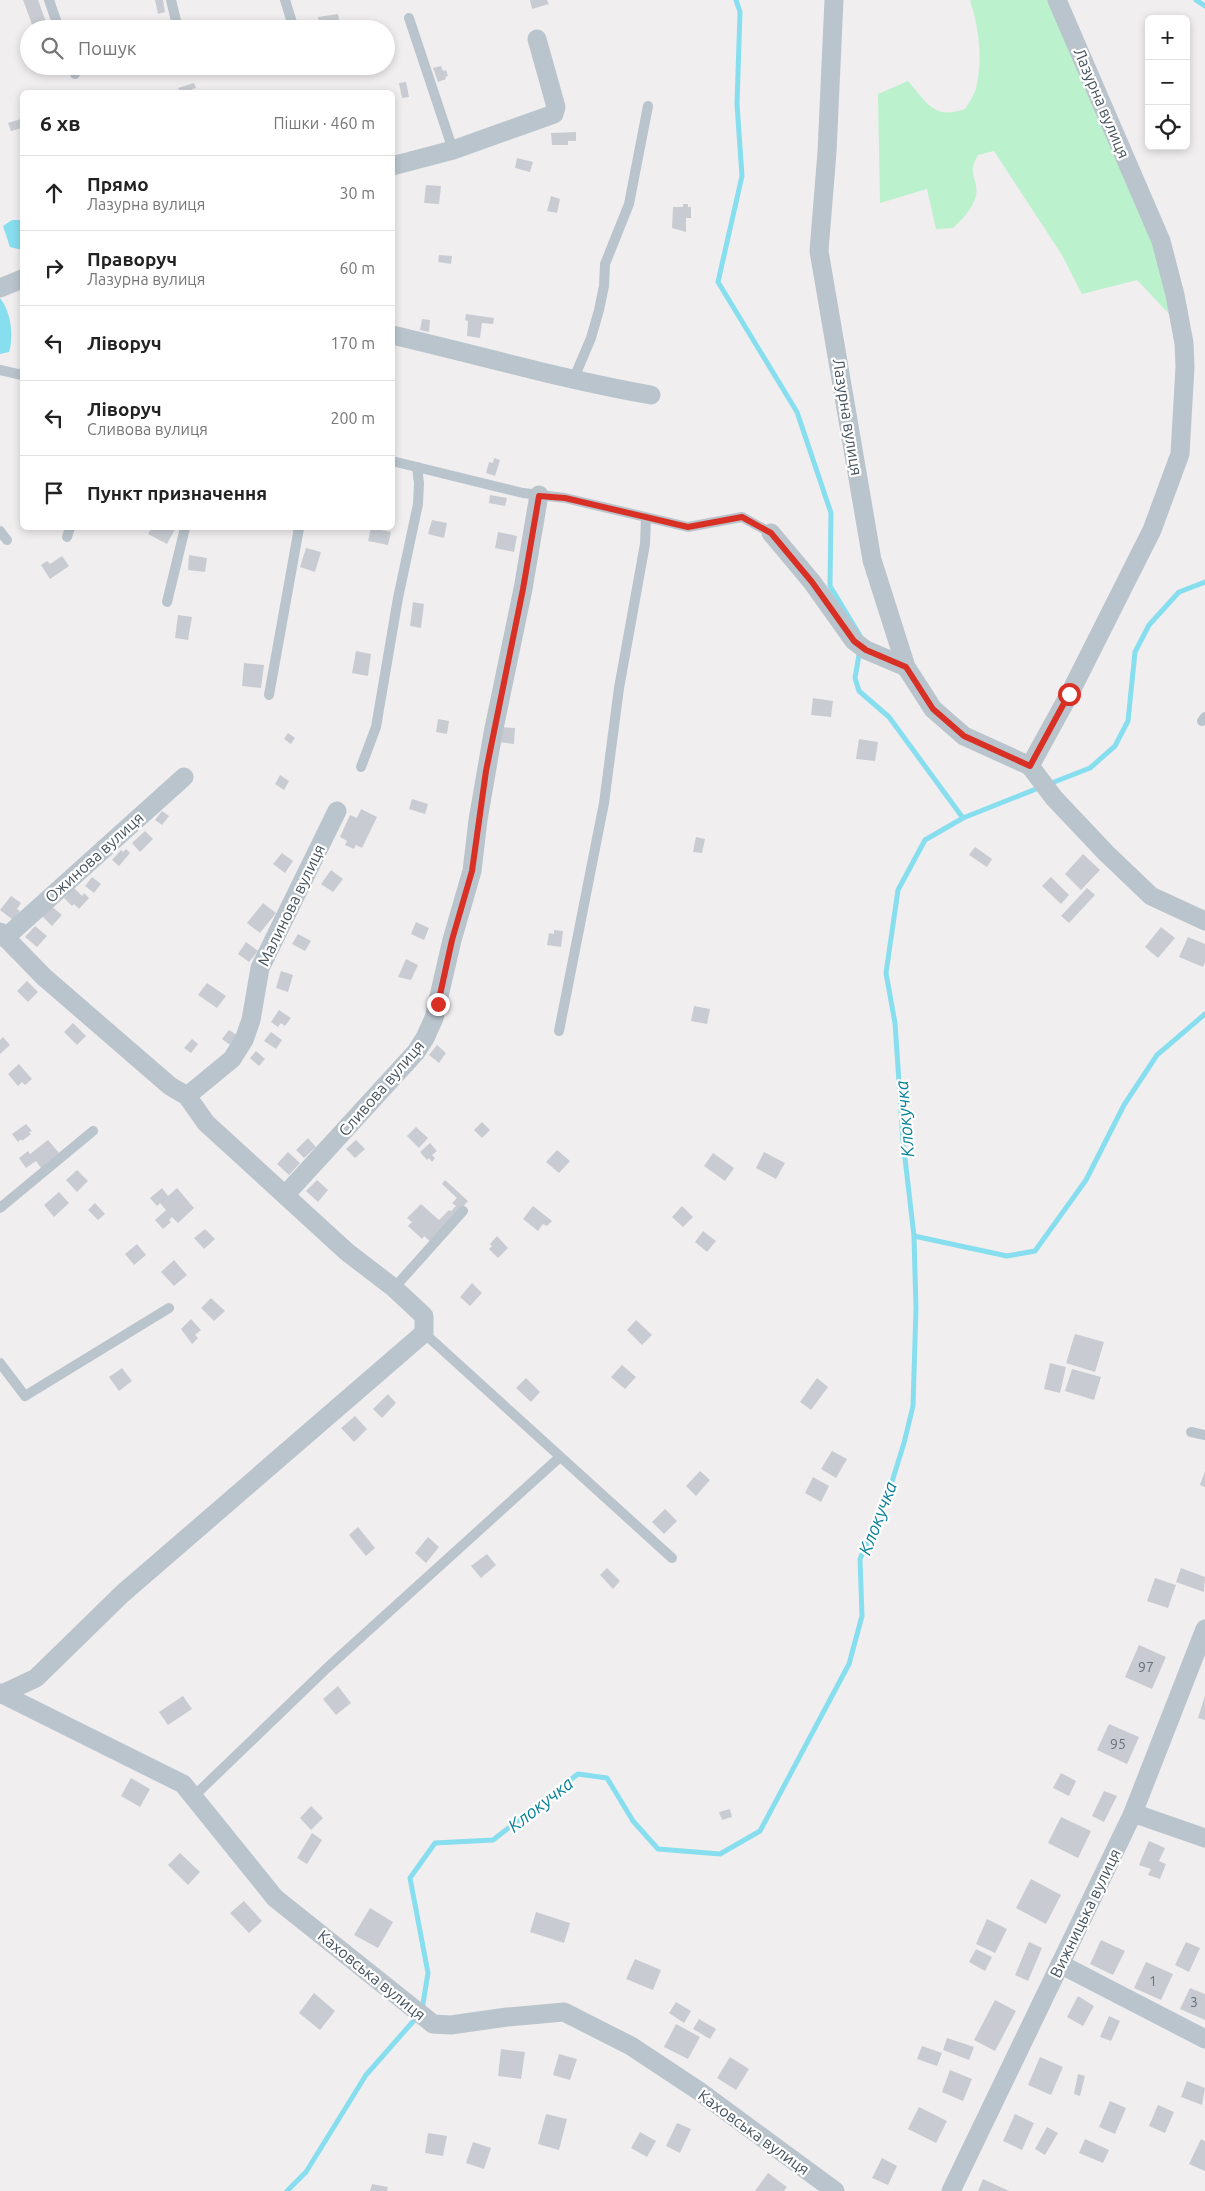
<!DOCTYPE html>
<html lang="uk">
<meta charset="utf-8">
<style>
body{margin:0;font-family:Ubuntu,sans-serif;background:#f6f6f6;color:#222}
.controls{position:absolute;right:15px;top:15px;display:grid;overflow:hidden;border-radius:8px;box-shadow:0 2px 8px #0003}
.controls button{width:45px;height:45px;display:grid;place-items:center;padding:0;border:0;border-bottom:1px solid #e0e0e0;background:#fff;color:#222;font:25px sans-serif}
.stop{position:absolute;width:15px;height:15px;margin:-11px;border:4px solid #d93025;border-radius:50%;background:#fff}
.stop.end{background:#d93025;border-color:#fff;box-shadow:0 1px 5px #0008}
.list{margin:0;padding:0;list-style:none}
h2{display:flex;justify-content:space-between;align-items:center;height:65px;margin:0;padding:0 20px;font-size:21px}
h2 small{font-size:16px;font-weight:400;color:#767676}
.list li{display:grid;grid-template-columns:32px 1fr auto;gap:15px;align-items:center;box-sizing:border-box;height:75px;padding:0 20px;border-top:1px solid #e0e0e0}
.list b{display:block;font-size:19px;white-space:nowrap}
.list p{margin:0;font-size:16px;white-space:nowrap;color:#767676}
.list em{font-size:16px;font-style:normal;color:#767676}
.icon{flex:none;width:28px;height:28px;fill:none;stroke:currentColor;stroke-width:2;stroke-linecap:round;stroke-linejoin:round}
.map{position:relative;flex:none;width:1205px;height:2191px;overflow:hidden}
.search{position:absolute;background:#fff;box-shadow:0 2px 8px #0003;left:20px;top:20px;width:375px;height:55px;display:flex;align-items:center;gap:12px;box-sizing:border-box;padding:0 18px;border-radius:28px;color:#767676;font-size:19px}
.panel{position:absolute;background:#fff;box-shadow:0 2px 8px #0003;left:20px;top:90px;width:375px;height:440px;border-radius:8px}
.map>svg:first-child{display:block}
.green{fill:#bbf1cd}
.water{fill:#87deef}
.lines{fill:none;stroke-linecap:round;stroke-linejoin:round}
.stream{stroke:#87deef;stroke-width:5}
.building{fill:#c8ccd2}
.service{stroke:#bac4cc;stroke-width:10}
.minor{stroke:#bac4cc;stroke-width:19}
.route{stroke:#d93025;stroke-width:6}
.labels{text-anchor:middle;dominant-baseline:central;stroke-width:4.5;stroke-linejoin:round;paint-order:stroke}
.number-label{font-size:14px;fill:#66717a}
.street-label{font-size:16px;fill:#46535d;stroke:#fff}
.water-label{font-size:18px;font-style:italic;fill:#088097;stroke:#fff}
</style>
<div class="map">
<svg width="1205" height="2191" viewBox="0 0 1205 2191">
<rect width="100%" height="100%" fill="#f1eeef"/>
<!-- green -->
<path class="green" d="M970,0H1061L1154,204L1188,312L1171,316L1137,280L1082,294L1062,255L994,151L978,155C966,176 979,177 976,196C973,208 962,220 953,228L936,229L927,189L880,203L878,94L908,81C927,103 934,120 965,109C969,103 974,96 976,88C983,60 979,28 970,0Z"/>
<!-- water -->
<g class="water">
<polygon points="12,220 22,220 22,250 10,247 3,226"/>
<path d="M0,298C11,312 14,336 9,352L0,354Z"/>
</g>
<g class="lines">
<!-- stream -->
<g class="stream">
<polyline points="736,0 740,12 737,104 742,176 718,282 797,412 831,513 830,586 862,639"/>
<polyline points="1196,0 1205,6"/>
<polyline points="860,649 855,678 859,691 889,717 963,818"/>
<polyline points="1049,784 1090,768 1115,746 1128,721 1135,652 1149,625 1179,592 1205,582"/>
<polyline points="914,1236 1007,1256 1035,1251 1086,1180 1124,1105 1157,1055 1205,1014"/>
<polyline points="422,2010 428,1973 410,1878 435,1843 493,1840 578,1774 607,1778 633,1821 658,1849 720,1854 760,1831 849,1664 862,1616 860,1559 886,1501 904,1443 913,1406 916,1308 914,1236 903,1141 895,1023 886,973 898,890 925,840 963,818 1041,787"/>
<polyline points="287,2191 306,2172 366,2075 417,2017"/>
</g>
</g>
<!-- building -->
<g class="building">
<polygon points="23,0 38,0 46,22 33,27"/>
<polygon points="155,0 163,0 165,12 158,14"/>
<polygon points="530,0 547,0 549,4 532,9"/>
<polygon points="338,14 341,29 324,29 323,23 319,23 318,17"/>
<polygon points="441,66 443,71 446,70 448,76 445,77 446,79 438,82 433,68"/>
<polygon points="406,82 409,97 402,98 399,83"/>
<polygon points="194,83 196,88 192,89 193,92 180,92 178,88"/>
<polygon points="21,119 22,128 11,131 8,123"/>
<polygon points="576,132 576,141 568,141 568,145 552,145 551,133"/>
<polygon points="517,158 533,162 530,172 515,168"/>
<polygon points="426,185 441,186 439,204 424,203"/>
<polygon points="551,196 560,199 557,213 547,211"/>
<polygon points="683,204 688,204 688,207 691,207 691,218 686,218 686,232 672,228 673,207 683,207"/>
<polygon points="439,255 452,256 451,264 438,262"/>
<polygon points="466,314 494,318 493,324 482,323 480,338 467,336 468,321 465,320"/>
<polygon points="422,319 430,320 429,332 420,330"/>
<polygon points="494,458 500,460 495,476 486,473 489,462 493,463"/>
<polygon points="490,495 507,498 505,506 489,503"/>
<polygon points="432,520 447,523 444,538 428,534"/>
<polygon points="152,528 172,528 175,529 167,544 148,534"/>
<polygon points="371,528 391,532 388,545 368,541"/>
<polygon points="498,532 517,536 514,552 495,548"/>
<polygon points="306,548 321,552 315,572 300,567"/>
<polygon points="189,555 207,558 205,572 188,570"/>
<polygon points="62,556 69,566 50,579 41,565 47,561 50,564"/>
<polygon points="413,602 424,604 421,628 410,626"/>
<polygon points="178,615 192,617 188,640 175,638"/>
<polygon points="356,651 371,654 368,676 352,673"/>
<polygon points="244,663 264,665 261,688 242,686"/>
<polygon points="813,698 833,701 831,717 811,715"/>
<polygon points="438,719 449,721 447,734 436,732"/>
<polygon points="500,727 515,728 514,744 499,742"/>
<polygon points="288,733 295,738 291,744 284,739"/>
<polygon points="859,739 878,742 875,761 856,759"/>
<polygon points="280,775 289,781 284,790 275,784"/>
<polygon points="412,799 428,804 425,814 409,809"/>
<polygon points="361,809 377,817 362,848 356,845 354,849 345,845 347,841 340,837 350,815 357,818"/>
<polygon points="162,811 169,816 162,825 155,820"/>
<polygon points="145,831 153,839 140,852 132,843"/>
<polygon points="696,837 705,839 702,853 693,852"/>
<polygon points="975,847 992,859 987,867 969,855"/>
<polygon points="126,849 130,853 119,866 112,860 121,850 123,852"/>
<polygon points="282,853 293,861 285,873 273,864"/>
<polygon points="1083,854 1100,870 1081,890 1065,874"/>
<polygon points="331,870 343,879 333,892 321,884"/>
<polygon points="92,877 101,884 94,893 85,886"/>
<polygon points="1051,877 1069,895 1061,904 1042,886"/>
<polygon points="74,888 82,896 84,893 89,898 79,909 74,904 72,906 64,898"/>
<polygon points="1087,888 1095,895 1069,923 1061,916"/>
<polygon points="11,896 21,903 17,909 20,911 13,920 0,910"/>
<polygon points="263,903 276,913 260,933 247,923"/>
<polygon points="50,905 62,915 52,926 41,915"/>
<polygon points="416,922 429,928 424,940 411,934"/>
<polygon points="35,926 47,936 37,947 25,937"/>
<polygon points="1161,927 1175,938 1158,958 1145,947"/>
<polygon points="554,930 563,931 561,947 547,945 549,933 554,934"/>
<polygon points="298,934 311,941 305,951 292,944"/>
<polygon points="1188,937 1205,944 1205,962 1203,967 1179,957"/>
<polygon points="246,942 258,951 249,962 238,954"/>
<polygon points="406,959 418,965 411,980 398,977"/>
<polygon points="281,971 293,975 288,992 276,988"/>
<polygon points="27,981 38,992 28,1002 17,991"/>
<polygon points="207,983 226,996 217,1008 198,995"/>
<polygon points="694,1006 710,1009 707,1024 691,1021"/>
<polygon points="279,1010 291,1018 285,1026 281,1023 278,1027 271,1022"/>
<polygon points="73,1023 86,1036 77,1045 64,1032"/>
<polygon points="229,1030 237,1035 230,1045 222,1039"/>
<polygon points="271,1032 282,1040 276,1049 264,1041"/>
<polygon points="3,1037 10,1045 0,1054 0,1040"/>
<polygon points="192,1039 198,1044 191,1053 184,1048"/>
<polygon points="437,1045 446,1053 439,1063 429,1055"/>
<polygon points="256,1051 265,1059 259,1066 250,1058"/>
<polygon points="19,1064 32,1079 25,1085 22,1082 18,1086 8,1074"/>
<polygon points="482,1122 490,1130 482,1138 474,1130"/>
<polygon points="26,1124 32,1131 29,1132 31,1134 22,1141 21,1139 18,1142 12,1134"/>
<polygon points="416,1127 428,1138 419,1148 407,1136"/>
<polygon points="308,1138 316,1147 304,1158 296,1150"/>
<polygon points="48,1140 59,1153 41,1168 36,1161 26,1168 19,1158 28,1151 30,1154"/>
<polygon points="356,1140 365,1149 355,1158 346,1149"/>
<polygon points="430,1143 437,1151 432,1155 435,1158 432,1162 429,1158 427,1160 420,1152"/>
<polygon points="557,1150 570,1161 559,1173 546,1162"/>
<polygon points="288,1152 300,1163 289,1175 277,1164"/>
<polygon points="764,1152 785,1163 776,1179 756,1168"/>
<polygon points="713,1153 734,1168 725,1181 704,1166"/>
<polygon points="77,1170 88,1181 77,1192 66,1180"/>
<polygon points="317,1180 328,1190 318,1202 306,1191"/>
<polygon points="445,1180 468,1201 431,1242 424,1236 422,1239 408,1226 412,1222 407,1218 421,1204 439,1220 449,1210 451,1211 456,1206 452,1203 457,1198 442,1184"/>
<polygon points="162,1188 168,1196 177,1188 194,1208 178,1223 172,1217 169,1220 171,1222 163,1229 155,1220 166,1210 160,1203 157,1206 150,1198"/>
<polygon points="59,1192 69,1203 54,1217 44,1205"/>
<polygon points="95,1203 105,1214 98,1220 88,1210"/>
<polygon points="533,1206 552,1221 547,1226 543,1224 538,1231 523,1219"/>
<polygon points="682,1206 693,1217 683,1227 672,1217"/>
<polygon points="205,1229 215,1239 204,1249 194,1238"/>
<polygon points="703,1231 716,1241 707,1252 695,1242"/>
<polygon points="497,1236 508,1248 498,1258 489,1249 492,1246 490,1244"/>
<polygon points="137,1244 146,1255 134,1265 125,1254"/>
<polygon points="174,1260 187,1275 174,1286 161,1272"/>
<polygon points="472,1283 482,1293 470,1306 460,1297"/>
<polygon points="211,1298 225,1311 214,1321 201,1308"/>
<polygon points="191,1319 201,1330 195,1335 198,1338 192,1344 181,1329"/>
<polygon points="636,1320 652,1335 642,1345 627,1330"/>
<polygon points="1075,1334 1104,1342 1095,1372 1066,1363"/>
<polygon points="1050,1363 1066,1367 1060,1393 1044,1389"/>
<polygon points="622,1365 636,1377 625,1389 611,1377"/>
<polygon points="122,1368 132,1381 119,1391 109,1377"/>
<polygon points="1072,1369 1101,1377 1094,1400 1065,1391"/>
<polygon points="526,1378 540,1392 531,1402 516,1388"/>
<polygon points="817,1378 828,1387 811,1410 800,1402"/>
<polygon points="388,1394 396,1403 382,1418 373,1409"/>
<polygon points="355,1416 367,1429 354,1442 341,1428"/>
<polygon points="832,1451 847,1459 836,1478 821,1469"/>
<polygon points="700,1471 710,1480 696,1496 686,1486"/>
<polygon points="1205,1471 1205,1487 1200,1485"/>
<polygon points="813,1477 829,1486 821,1502 805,1493"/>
<polygon points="665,1509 677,1521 664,1534 652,1522"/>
<polygon points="358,1527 375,1548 366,1556 349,1535"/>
<polygon points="428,1537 439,1547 426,1563 415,1553"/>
<polygon points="487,1554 496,1565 481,1578 471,1566"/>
<polygon points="607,1568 620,1581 613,1589 600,1575"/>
<polygon points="1181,1568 1205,1577 1204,1592 1176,1582"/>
<polygon points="1155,1578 1176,1585 1168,1608 1147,1601"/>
<polygon points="1139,1645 1166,1657 1152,1689 1125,1677"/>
<polygon points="338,1686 351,1703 336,1715 323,1699"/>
<polygon points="183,1696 192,1709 168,1725 159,1712"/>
<polygon points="1205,1696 1205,1720 1198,1718"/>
<polygon points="1109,1724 1139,1737 1127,1764 1097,1750"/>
<polygon points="1061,1773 1076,1781 1069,1796 1053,1788"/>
<polygon points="131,1778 150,1789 140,1807 121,1796"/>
<polygon points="1104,1791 1117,1796 1104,1822 1092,1816"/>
<polygon points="311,1806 323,1818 311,1830 300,1818"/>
<polygon points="730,1809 732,1817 722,1820 719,1812"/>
<polygon points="1061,1817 1091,1831 1078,1858 1048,1843"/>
<polygon points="312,1833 322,1840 307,1864 297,1858"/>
<polygon points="1149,1841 1165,1848 1159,1861 1166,1864 1160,1879 1148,1875 1151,1869 1139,1865"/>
<polygon points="180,1853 200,1872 188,1885 168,1865"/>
<polygon points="1031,1879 1061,1895 1046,1924 1016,1908"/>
<polygon points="244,1901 262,1921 249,1933 230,1913"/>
<polygon points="370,1908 393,1922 378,1948 354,1935"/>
<polygon points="536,1912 570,1923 564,1943 530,1932"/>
<polygon points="987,1919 1007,1929 995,1953 976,1944"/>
<polygon points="1101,1940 1125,1951 1113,1975 1090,1964"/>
<polygon points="1029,1942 1042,1948 1028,1981 1015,1975"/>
<polygon points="1186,1942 1200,1948 1189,1972 1175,1965"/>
<polygon points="976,1949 992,1957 985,1971 969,1962"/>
<polygon points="635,1959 661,1970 653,1990 626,1979"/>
<polygon points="1146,1962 1173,1974 1161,2000 1134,1988"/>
<polygon points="1190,1988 1205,1994 1205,2020 1180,2009"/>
<polygon points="314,1993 335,2011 320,2030 299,2013"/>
<polygon points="1078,1996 1094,2006 1083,2026 1067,2017"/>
<polygon points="995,2000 1016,2011 995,2051 974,2040"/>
<polygon points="676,2002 691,2011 684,2023 669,2013"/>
<polygon points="1109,2016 1120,2021 1111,2041 1100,2037"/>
<polygon points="699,2019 716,2029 710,2039 693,2029"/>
<polygon points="676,2024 700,2037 688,2059 664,2047"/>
<polygon points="947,2038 974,2047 969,2060 943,2050"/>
<polygon points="922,2046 942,2053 937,2066 917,2059"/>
<polygon points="501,2049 525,2052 521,2079 498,2076"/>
<polygon points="559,2054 577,2059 570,2080 553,2075"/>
<polygon points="730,2057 749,2069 736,2090 717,2078"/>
<polygon points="1040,2057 1063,2067 1051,2095 1028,2085"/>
<polygon points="950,2070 972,2079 963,2101 942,2092"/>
<polygon points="1078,2074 1085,2076 1080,2096 1074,2094"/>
<polygon points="1187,2081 1205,2088 1202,2105 1181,2097"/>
<polygon points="1110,2101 1126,2108 1115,2134 1099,2127"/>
<polygon points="1158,2105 1174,2112 1165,2133 1149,2126"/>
<polygon points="919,2107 947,2121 936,2143 908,2129"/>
<polygon points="546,2114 567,2119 559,2150 538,2144"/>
<polygon points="1015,2114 1034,2123 1022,2150 1003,2141"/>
<polygon points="677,2123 691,2129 680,2153 666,2146"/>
<polygon points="1047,2127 1058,2133 1045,2155 1035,2149"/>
<polygon points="640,2132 656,2141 647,2157 631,2148"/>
<polygon points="428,2133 447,2136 443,2156 425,2153"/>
<polygon points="1085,2139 1109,2150 1103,2163 1079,2153"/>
<polygon points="1201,2139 1205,2141 1205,2171 1189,2164"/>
<polygon points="473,2142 491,2148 484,2169 466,2163"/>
<polygon points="882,2158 897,2166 888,2185 872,2178"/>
<polygon points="768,2173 787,2187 784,2191 755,2191"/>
<polygon points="983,2179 1009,2191 978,2191"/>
<polygon points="372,2184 388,2187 387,2191 370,2191"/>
</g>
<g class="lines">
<!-- service -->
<g class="service">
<polyline points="49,0 59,29"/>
<polyline points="171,0 178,29"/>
<polyline points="285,0 294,29"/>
<polyline points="409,18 453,150"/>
<polyline points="72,66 75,74"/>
<polyline points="0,370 22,375"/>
<polyline points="574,378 591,338 599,310 604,286 605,264 629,204 648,106"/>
<polyline points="392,461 523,493 565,498 688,527 742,517 771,533"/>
<polyline points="0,531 7,540"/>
<polyline points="67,537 70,528"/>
<polyline points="167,602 185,528"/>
<polyline points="269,695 299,528"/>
<polyline points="1202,721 1205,717"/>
<polyline points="361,767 376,727 398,598 418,504 419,483 417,467"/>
<polyline points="559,1031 604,803 619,688 645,544 646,518"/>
<polyline points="0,1208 93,1131"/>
<polyline points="394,1288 463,1211"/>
<polyline points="424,1333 672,1558"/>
<polyline points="0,1363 25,1396 169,1308"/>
<polyline points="1191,1432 1205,1435"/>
<polyline points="193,1797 327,1668 560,1457"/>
</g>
<!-- minor -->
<g class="minor">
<polyline points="834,0 827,152 819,251 872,560 906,667 933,709 964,736 1030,766"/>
<polyline points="1057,0 1161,241 1175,295 1184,343 1185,367 1180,454 1152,530 1069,695 1030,766 1054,798 1106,853 1151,896 1205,921"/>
<polyline points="392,166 453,150 554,114 556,107 537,39"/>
<polyline points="0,288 22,279"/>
<path d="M392,335C479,355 564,380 651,395"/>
<polyline points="771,533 812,582 854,641 866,650 906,667"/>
<polyline points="0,932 44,977 170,1086 187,1096 206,1123 347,1252 394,1288 424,1316 424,1333 122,1594 36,1678 2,1694"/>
<polyline points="5,938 184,777"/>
<polyline points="187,1096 232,1059 244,1040 251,1020 260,968 337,811"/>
<polyline points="286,1194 416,1052 425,1038 434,1018 452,940 472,871 478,820 493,733 523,589 539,495"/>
<polyline points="0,1693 183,1784 275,1898 433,2024 451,2025 507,2017 564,2012 631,2046 699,2091 835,2191"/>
<polyline points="1133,1813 1205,1838"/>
<polyline points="1060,1964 1205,2039"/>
<polyline points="951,2191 1133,1813 1205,1629"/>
</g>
</g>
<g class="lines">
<!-- route -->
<polyline class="route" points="438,1004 452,940 472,871 486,771 523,589 539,496 565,498 688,527 742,517 771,533 812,582 854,641 866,650 906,667 933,709 964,736 1030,766 1069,694"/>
</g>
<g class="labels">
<!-- number labels -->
<g class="number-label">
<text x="1146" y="1667">97</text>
<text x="1118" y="1744">95</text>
<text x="1153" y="1981">1</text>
<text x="1194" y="2002">3</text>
</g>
<!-- street labels -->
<g class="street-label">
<text transform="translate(1102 103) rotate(67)">Лазурна вулиця</text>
<text transform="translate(848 417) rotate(81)">Лазурна вулиця</text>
<text transform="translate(94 857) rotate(-42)">Ожинова вулиця</text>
<text transform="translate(291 905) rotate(-64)">Малинова вулиця</text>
<text transform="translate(381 1088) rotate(-49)">Сливова вулиця</text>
<text transform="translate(1085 1913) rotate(-64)">Вижницька вулиця</text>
<text transform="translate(372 1975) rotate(39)">Каховська вулиця</text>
<text transform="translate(754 2132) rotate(36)">Каховська вулиця</text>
</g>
<!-- water labels -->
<g class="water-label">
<text transform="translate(904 1119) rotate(-95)">Клокучка</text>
<text transform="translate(877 1518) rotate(-69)">Клокучка</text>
<text transform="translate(540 1804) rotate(-38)">Клокучка</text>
</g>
</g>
</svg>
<div class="controls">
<button>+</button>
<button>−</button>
<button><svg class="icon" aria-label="locate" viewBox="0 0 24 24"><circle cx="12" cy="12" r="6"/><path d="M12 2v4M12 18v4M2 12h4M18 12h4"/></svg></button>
</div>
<div class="stop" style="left:1069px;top:694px"></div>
<div class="stop end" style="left:438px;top:1004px"></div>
<div class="search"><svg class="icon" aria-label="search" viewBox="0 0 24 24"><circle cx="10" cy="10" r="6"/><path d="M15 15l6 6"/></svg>Пошук</div>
<section class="panel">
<h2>6 хв<small>Пішки · 460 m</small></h2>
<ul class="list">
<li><svg class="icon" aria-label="ahead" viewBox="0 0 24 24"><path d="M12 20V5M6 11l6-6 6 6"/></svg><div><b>Прямо</b><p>Лазурна вулиця</p></div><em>30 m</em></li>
<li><svg class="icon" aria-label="right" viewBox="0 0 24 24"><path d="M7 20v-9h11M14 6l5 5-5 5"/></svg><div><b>Праворуч</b><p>Лазурна вулиця</p></div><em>60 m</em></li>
<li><svg class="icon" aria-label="left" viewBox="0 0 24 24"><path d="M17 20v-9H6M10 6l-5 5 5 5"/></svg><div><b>Ліворуч</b></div><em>170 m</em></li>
<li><svg class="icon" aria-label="left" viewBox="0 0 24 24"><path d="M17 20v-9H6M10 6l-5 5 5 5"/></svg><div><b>Ліворуч</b><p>Сливова вулиця</p></div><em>200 m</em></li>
<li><svg class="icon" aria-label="arrive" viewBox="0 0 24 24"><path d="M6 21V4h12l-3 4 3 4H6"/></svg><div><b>Пункт призначення</b></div></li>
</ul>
</section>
</div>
